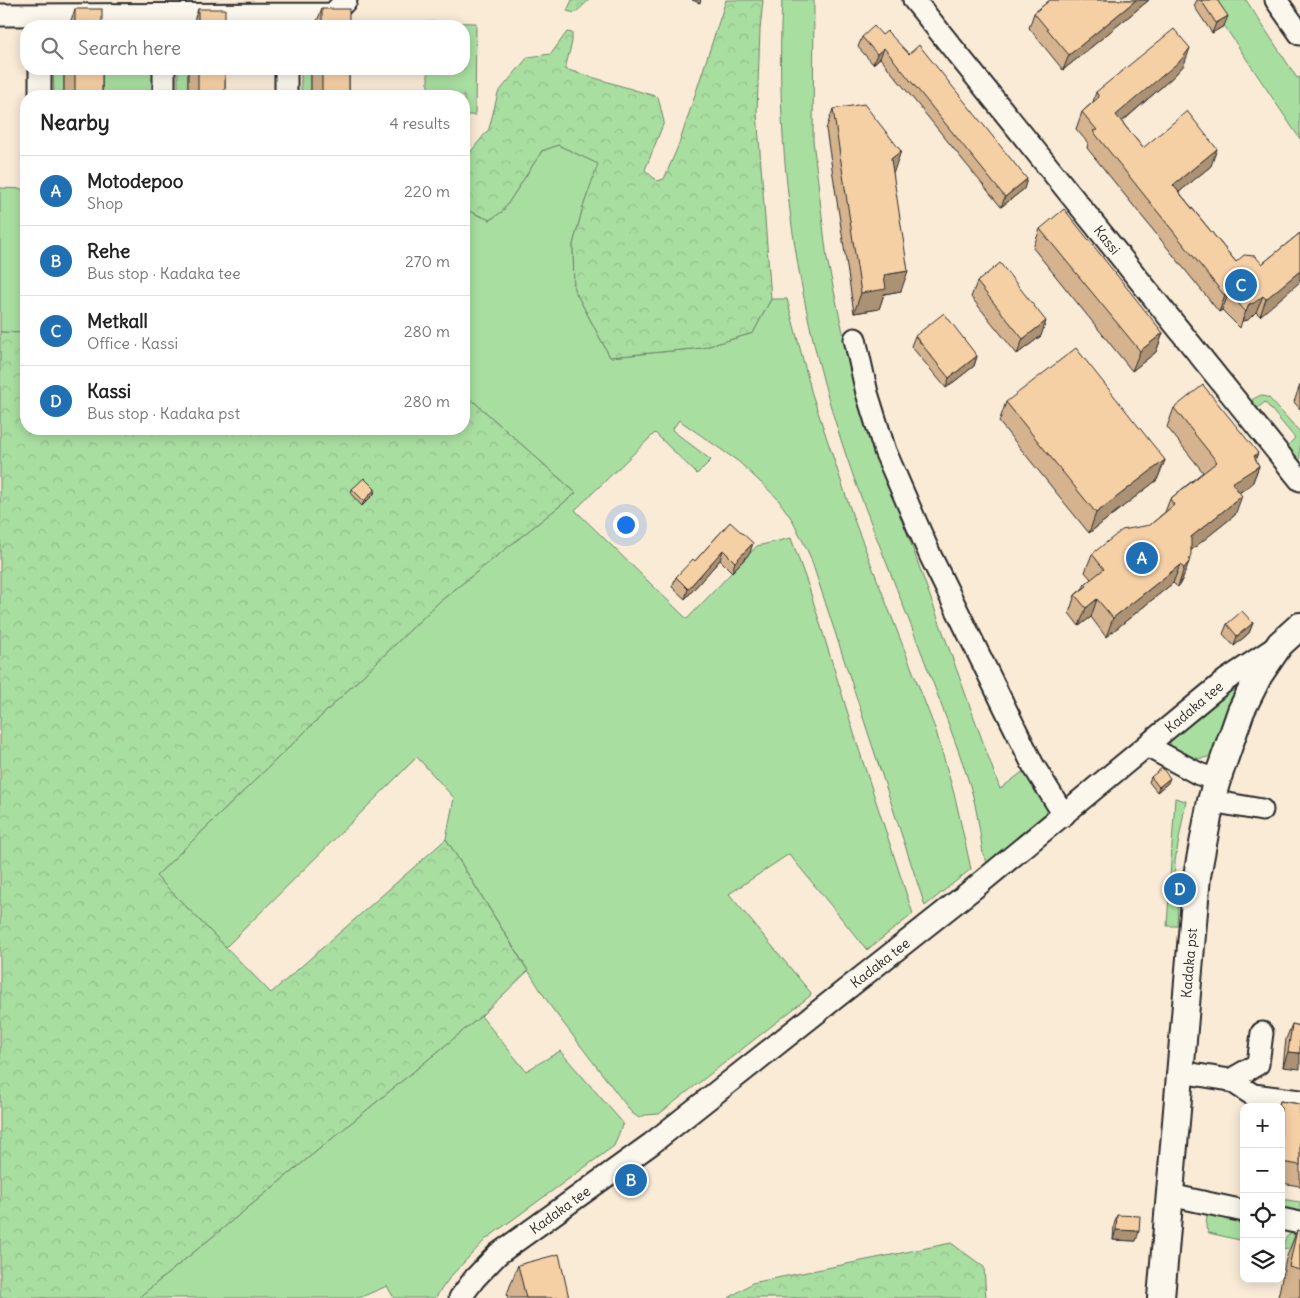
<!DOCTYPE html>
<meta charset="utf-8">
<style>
body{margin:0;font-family:Delius,sans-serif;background:#f2f2f2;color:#222}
.controls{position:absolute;right:15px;bottom:15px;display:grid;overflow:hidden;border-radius:10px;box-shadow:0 2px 12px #0003}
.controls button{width:45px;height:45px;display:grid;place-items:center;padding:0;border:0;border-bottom:1px solid #e0e0e0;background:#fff;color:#222;font:25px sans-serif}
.you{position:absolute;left:625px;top:524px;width:18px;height:18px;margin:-12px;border:4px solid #fff;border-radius:50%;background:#1a73e8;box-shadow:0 0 0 8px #1a73e833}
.badge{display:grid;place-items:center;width:32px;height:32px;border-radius:50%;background:#1f6fb2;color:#fff;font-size:16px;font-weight:700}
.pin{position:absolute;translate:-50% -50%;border:2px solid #fff;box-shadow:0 1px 5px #0006}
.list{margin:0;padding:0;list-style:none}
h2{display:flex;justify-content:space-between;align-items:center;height:65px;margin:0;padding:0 20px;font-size:21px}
h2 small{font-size:16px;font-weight:400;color:#767676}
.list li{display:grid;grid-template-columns:32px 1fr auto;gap:15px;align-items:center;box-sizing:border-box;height:70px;padding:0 20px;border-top:1px solid #e0e0e0}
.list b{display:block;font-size:19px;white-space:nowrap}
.list p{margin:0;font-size:16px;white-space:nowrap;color:#767676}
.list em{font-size:16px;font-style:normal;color:#767676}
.icon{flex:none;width:28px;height:28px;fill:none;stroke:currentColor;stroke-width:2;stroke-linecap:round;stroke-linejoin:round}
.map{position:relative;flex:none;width:1300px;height:1298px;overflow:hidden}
.search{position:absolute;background:#fff;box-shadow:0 2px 12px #0003;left:20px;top:20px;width:450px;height:55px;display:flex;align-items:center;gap:12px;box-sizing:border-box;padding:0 18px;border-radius:20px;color:#767676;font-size:19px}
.panel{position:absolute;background:#fff;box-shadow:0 2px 12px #0003;left:20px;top:90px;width:450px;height:345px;border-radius:20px}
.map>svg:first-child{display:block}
.green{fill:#a9dea1;stroke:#6a8466}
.forest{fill:url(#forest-crowns);stroke:#6a8466}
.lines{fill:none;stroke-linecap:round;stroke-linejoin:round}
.minor-casing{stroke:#2b2b2b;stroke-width:25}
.major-casing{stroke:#2b2b2b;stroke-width:30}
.minor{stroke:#fbf7ec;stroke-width:21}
.major{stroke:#fbf7ec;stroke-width:26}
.wall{fill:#d4b38e;stroke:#2b2b2b}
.shaded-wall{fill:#ac9274;stroke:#2b2b2b}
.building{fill:#f6d0a5;stroke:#2b2b2b}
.labels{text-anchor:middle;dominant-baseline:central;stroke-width:4.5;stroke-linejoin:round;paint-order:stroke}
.street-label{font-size:14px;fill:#2b2b2b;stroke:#fbf7ec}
</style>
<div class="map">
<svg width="1300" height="1298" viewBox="0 0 1300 1298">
<defs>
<pattern id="forest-crowns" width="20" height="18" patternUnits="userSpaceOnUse" patternTransform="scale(1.25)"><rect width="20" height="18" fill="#a9dea1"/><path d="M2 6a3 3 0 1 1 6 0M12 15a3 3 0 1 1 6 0" fill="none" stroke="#92bf8b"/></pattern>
</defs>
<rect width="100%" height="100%" fill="#faebd7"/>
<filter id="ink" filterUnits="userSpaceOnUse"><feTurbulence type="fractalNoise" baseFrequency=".02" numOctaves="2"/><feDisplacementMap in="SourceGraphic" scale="10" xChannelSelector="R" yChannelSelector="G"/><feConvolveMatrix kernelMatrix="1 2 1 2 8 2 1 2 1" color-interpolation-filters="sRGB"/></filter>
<g filter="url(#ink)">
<!-- green -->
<g class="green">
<path d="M782,0H814L813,140L827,259L848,355L891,489L1000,789L1029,767L1051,813L988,864L983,854C980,832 977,810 971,789C961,755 947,721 935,688C910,621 883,556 858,489C800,332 774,167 782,0Z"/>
<polygon points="1207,0 1246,0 1297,78 1300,77 1300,139"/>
<polygon points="428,22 476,23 475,115 464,115 464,96 428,96 428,69 464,69 464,26 428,26"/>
<polygon points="53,69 64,69 64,93 54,93"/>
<polygon points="92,69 158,69 158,96 93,96"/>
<rect x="178" y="69" width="10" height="23"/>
<polygon points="301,69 311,69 311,91 301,92"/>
<polygon points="558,145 599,164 583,207 573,245 574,289 610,357 702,348 753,333 771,299 787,299 812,394 854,520 936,731 955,797 971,869 925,906 810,556 793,521 777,498 739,462 679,420 672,430 711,460 697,474 655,433 575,510 687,619 757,546 791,538 809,588 862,759 913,914 867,950 789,854 729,894 811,993 810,996 659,1114 645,1115 639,1118 632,1113 551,1007 446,839 454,798 417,757 226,947 156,876 439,602 576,493 464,393 464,209 490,220 503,211 542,151"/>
<polygon points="0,188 26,189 26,333 0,332"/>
<polygon points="1261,395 1269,398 1300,432 1300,466 1285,448 1295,438 1265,402 1254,411 1251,402 1253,399"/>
<path d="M1233,685H1238L1240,686L1212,755C1197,764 1183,753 1170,745L1171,737Z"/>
<polygon points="1175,798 1186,801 1175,861 1174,901 1178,903 1177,926 1167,926"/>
<polygon points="481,1016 526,1071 560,1051 623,1123 614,1146 486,1239 451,1276 435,1298 394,1298 387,1286 359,1298 138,1298"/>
<polygon points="1281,1199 1300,1202 1300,1213 1281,1209"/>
<polygon points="1207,1214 1229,1216 1244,1227 1244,1241 1209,1233 1206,1228"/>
<path d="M1294,1232L1300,1234V1252L1283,1248C1284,1240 1286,1235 1294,1232Z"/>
</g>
<!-- forest -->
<g class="forest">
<polygon points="572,0 589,0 575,13 567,11"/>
<polygon points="726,0 763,0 760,30 757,112 771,299 753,333 702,348 610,357 574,289 573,245 583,207 598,164 558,145 542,151 503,211 490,220 464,209 464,160 489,129 498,93 528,57 551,54 567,32 572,33 572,42 565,69 658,97 664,122 645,170 657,181 664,179 679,144"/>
<polygon points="0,332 26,333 26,429 464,429 464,393 576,493 439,602 156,876 271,993 446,839 528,971 481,1016 138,1298 0,1298"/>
<polygon points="951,1243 984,1267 986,1298 729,1298 752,1283"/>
</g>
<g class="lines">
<!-- minor casing -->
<g class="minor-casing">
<g id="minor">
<polyline points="914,0 1300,480"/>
<polyline points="1276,0 1300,34"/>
<polyline points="0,15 333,14 346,0"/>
<polyline points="40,96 40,69"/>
<polyline points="164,96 164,69"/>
<polyline points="286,96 286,69"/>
<polyline points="855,339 867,393 885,451 931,557 1033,765 1064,815"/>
<polyline points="1147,746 1199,774 1217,780"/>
<polyline points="1211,801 1262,810"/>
<polyline points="1180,1072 1230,1080 1253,1095 1300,1101"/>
<polyline points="1230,1080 1258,1064 1262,1033"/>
<polyline points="1170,1195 1244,1211"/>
<polyline points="1281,1219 1300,1223"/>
<polyline points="460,1298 475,1278 498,1254 651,1144 978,885 1226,680 1276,647"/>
</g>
</g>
<!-- major casing -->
<g class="major-casing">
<polyline id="major" points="1161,1298 1197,876 1211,801 1217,780 1241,711 1259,675 1280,644 1300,626"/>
</g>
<!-- minor -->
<use href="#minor" class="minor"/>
<!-- major -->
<use href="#major" class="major"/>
</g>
<!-- wall -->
<g class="wall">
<polygon points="692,0 701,0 700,3"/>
<polygon points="1050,0 1149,0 1063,70 1029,28 1034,13"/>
<polygon points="1197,0 1217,0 1224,26 1212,33 1194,6"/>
<polygon points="75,9 102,26 69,26"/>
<polygon points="198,9 225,26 192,26"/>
<polygon points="322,9 349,26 315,26"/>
<polygon points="882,35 1024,189 1001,207 880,58 873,64 858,47 862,37"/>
<polygon points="1184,65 1174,76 1122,122 1143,148 1211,166 1179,192 1236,262 1262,264 1300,233 1260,316 1256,312 1248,320 1242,321 1240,328 1222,310 1219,312 1087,148 1088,143 1076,129 1082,112 1093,102 1096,92"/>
<rect x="64" y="69" width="38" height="27"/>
<rect x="188" y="69" width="37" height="27"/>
<rect x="311" y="69" width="38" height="27"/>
<polygon points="833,109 901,151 893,171 901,291 884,294 879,309 854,313 826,129"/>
<polygon points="1040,229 1163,333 1156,352 1132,371 1033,248"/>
<polygon points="977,282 1041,336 1017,354 971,297"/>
<polygon points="915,336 977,356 974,366 946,388 911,346"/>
<polygon points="1300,385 1300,409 1294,402"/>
<polygon points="1006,402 1165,460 1157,480 1089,533 999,422"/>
<polygon points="1174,408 1255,459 1259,466 1252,484 1239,493 1235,515 1191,550 1182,580 1178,587 1173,583 1106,637 1091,617 1079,626 1069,613 1075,595 1083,588 1085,584 1091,579 1085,572 1092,554 1150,525 1165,512 1170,499 1203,472 1167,427"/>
<polygon points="352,489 375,489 374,494 362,506 351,494"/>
<polygon points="730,522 750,553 732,572 720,560 685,599 672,587 676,577 695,561"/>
<polygon points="1253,623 1249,633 1234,646 1223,634 1227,624"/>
<polygon points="1151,777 1168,783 1157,792 1149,782"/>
<polygon points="1292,1024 1300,1026 1283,1067 1286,1039"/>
<polygon points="1280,1101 1300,1104 1300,1186 1281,1183 1281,1107 1278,1107"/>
<polygon points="1117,1215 1136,1241 1113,1240 1114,1225"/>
<polygon points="1297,1230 1300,1231 1300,1298 1285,1298 1278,1297 1286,1259"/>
<polygon points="518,1265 569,1298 508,1298 507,1294"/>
</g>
<!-- shaded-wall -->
<g class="shaded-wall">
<polygon points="1136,0 1149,0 1063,70 1069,55"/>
<polygon points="1228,16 1224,26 1212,33 1216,23"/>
<polygon points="884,48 880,58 873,64 877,54"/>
<polygon points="1190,48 1184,65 1174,76 1110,132 1116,115"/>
<polygon points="1217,149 1211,166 1167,202 1173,185"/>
<polygon points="901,151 894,171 884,178 891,159"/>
<polygon points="1027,179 1024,189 1001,207 1005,197"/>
<polygon points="908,271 901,291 884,294 879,309 854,313 861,293 884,275"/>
<polygon points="1300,271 1300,282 1260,316 1266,299"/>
<polygon points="1229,293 1222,310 1219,312 1225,296"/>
<polygon points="1263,296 1256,312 1248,320 1242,321 1249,304"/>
<polygon points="1046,321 1041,336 1017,354 1023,339"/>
<polygon points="1163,333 1156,352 1132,371 1140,351"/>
<polygon points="977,356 974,366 946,388 949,378"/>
<polygon points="1258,453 1251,471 1259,466 1252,484 1225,502 1232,483 1254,456"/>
<polygon points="1165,460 1157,480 1089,533 1096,513"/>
<polygon points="375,489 374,494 362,506 364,501"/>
<polygon points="1242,496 1235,515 1184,556 1191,537"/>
<polygon points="753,543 750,553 732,572 735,562"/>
<polygon points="723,550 720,560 685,599 688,589"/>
<polygon points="1189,562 1182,580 1178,587 1184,568"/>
<polygon points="1180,565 1173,583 1106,637 1113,618"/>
<polygon points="1097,599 1091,617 1079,626 1086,608"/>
<polygon points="1253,623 1249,633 1234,646 1237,636"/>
<polygon points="1170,778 1168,783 1157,792 1159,787"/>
<polygon points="1288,1052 1300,1053 1300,1069 1283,1067"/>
<polygon points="1116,1230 1139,1231 1136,1241 1113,1240"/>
</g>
<!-- building -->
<g class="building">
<polygon points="1050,0 1136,0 1069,55 1034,13"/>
<polygon points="1201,0 1217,0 1228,16 1216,23"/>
<rect x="75" y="9" width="27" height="17"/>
<rect x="198" y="9" width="27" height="17"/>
<rect x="322" y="9" width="27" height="17"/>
<polygon points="874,26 882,35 887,31 909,54 919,45 1027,179 1005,197 884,48 877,54 862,37"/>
<polygon points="1174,29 1190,48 1181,60 1116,115 1143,148 1187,111 1217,149 1173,185 1236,262 1244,255 1255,256 1262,264 1300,233 1300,271 1266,299 1263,296 1254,303 1249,304 1246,312 1229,293 1225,296 1093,131 1097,130 1082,112 1099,97 1096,92"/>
<rect x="75" y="69" width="27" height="27"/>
<rect x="198" y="69" width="27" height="27"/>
<rect x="322" y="69" width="27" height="27"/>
<polygon points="864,104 901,151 891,159 908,271 884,275 886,289 861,293 833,109"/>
<polygon points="1064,209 1163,333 1140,351 1040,229"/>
<polygon points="1000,263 1046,321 1023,339 977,282"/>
<polygon points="944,313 977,356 949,378 915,336"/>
<polygon points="1076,348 1165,460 1096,513 1006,402"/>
<polygon points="1203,385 1258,453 1254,456 1259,466 1232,483 1242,496 1191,537 1191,554 1189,562 1184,568 1180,565 1113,618 1097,599 1086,608 1075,595 1087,586 1085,584 1104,569 1092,554 1122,530 1150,525 1174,505 1170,499 1217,462 1174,408"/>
<polygon points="364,478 375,489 364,501 352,489"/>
<polygon points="730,522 753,543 735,562 723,550 688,589 676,577 693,559 695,561"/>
<polygon points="1242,611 1253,623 1237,636 1227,624"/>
<polygon points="1162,768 1170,778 1159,787 1151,777"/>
<polygon points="1292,1024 1300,1026 1300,1053 1288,1052"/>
<polygon points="1280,1101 1300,1104 1300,1165 1281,1162 1281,1107 1279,1107"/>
<polygon points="1117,1215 1140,1216 1139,1231 1116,1230"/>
<polygon points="1297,1230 1300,1231 1300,1270 1289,1267"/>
<polygon points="559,1254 569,1298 526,1298 518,1265"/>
</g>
</g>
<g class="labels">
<!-- street labels -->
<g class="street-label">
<text transform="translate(1107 240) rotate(51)">Kassi</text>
<text transform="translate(1194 707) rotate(-40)">Kadaka tee</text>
<text transform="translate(880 963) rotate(-38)">Kadaka tee</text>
<text transform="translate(1189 963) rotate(-85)">Kadaka pst</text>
<text transform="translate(560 1210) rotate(-36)">Kadaka tee</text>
</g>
</g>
</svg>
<div class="controls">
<button>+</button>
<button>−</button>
<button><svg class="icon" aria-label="locate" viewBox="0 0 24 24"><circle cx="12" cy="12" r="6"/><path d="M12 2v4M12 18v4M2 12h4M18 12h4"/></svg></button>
<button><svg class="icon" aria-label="layers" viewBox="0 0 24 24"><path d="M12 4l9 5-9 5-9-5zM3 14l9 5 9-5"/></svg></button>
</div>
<div class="you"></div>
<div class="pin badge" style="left:1142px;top:558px">A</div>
<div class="pin badge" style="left:631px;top:1180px">B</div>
<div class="pin badge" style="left:1241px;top:285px">C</div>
<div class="pin badge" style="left:1180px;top:889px">D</div>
<div class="search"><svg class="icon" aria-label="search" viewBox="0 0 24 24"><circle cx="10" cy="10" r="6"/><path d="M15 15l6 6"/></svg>Search here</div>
<section class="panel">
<h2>Nearby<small>4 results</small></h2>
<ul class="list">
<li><span class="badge">A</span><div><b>Motodepoo</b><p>Shop</p></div><em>220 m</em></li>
<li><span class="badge">B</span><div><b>Rehe</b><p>Bus stop · Kadaka tee</p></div><em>270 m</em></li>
<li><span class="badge">C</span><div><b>Metkall</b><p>Office · Kassi</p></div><em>280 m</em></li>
<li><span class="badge">D</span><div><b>Kassi</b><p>Bus stop · Kadaka pst</p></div><em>280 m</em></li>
</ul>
</section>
</div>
